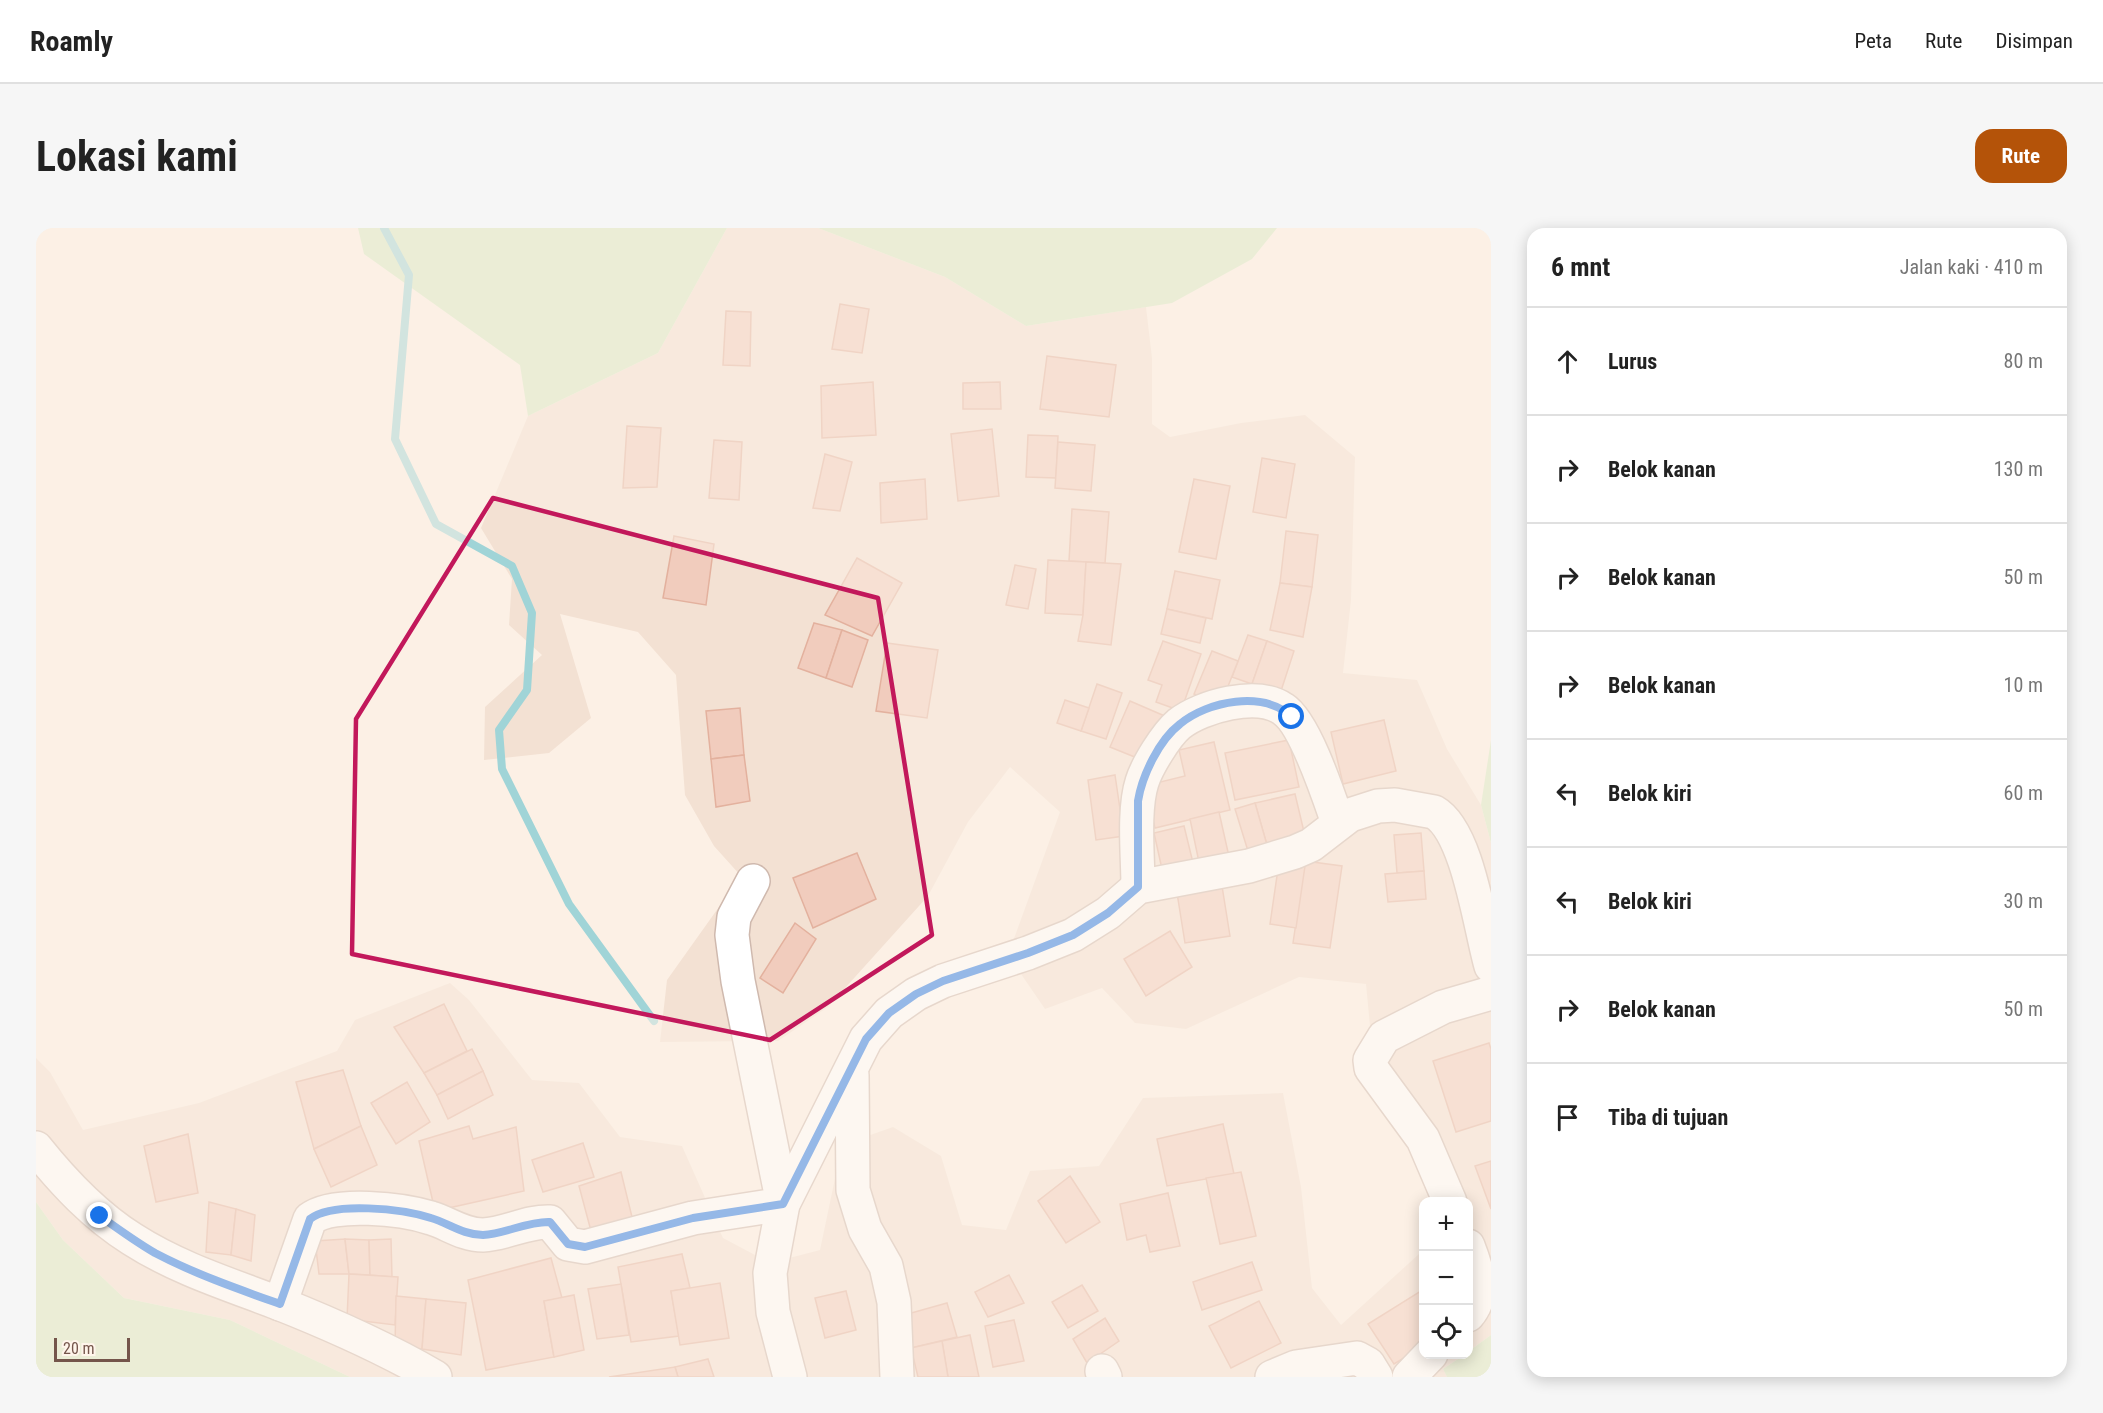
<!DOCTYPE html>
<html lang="id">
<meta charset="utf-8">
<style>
body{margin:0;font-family:"Roboto Condensed",sans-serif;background:#f6f6f6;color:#222}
.controls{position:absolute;right:18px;bottom:18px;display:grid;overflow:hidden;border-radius:12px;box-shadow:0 3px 15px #0003}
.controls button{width:54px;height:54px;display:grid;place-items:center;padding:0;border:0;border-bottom:2px solid #e0e0e0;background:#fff;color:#222;font:30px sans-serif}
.scale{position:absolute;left:18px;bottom:15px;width:76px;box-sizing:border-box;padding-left:6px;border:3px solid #74554b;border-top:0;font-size:16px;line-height:21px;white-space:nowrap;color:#74554b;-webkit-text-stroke:4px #fff5eb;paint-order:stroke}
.stop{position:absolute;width:18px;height:18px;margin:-14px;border:4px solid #1a73e8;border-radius:50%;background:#fff}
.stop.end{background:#1a73e8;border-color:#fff;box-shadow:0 2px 6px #0008}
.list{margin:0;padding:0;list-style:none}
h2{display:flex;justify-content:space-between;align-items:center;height:78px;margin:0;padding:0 24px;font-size:26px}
h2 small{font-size:20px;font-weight:400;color:#767676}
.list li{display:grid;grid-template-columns:39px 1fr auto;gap:18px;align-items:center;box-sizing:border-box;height:108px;padding:0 24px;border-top:2px solid #e0e0e0}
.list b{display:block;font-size:22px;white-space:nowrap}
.list em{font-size:20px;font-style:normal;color:#767676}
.icon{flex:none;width:33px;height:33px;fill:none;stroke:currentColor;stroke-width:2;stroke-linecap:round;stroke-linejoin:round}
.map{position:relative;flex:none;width:1455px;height:1149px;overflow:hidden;border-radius:18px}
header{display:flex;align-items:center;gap:36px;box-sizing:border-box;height:84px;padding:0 30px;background:#fff;border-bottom:2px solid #e0e0e0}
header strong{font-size:28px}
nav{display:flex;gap:33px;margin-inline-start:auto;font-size:21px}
.intro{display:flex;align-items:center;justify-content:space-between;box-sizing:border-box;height:144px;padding:0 36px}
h1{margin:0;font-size:42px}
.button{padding:15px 27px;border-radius:18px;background:#b45309;color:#fff;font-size:21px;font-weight:700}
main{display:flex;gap:36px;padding:0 36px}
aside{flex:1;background:#fff;border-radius:18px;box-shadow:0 3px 15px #0003}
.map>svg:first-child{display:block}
.residential{fill:#f3e1d3}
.green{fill:#d7e9c4}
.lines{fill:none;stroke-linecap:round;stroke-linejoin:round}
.stream{stroke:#a0d4d7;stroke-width:8}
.building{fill:#f1ccbd;stroke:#e3b19e;stroke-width:1.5}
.minor-casing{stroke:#cfb9ae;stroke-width:36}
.minor{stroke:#fff;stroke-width:33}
.route{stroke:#1a73e8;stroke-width:8}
.marked{fill:none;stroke:#c2185b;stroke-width:4.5;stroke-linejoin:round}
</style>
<header>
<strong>Roamly</strong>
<nav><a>Peta</a><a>Rute</a><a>Disimpan</a></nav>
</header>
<div class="intro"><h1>Lokasi kami</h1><a class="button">Rute</a></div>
<main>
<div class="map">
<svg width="1455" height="1149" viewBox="0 0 1455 1149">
<rect width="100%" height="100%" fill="#fcf0e5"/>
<!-- residential -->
<g class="residential">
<polygon points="691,0 782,0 909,49 990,98 1110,79 1116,130 1116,196 1134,209 1205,195 1269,187 1319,229 1315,372 1307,445 1381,452 1411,521 1445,577 1455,615 1455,1107 1433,1123 1432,974 1393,973 1394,967 1337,830 1330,756 1263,749 1150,801 1099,795 1066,760 1009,781 972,727 1024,584 974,539 932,594 892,668 792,779 742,813 624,814 631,752 705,648 678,618 649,567 640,447 602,404 524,386 555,490 513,525 448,532 449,479 506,427 473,397 476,351 445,300 492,188 622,125"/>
<polygon points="414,755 433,772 496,852 543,855 584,909 646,918 687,1010 734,1035 784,1022 806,917 857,899 905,928 926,997 970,1002 994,943 1063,938 1107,870 1247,865 1265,959 1276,1060 1305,1097 1383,1026 1387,1002 1388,1126 1428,1127 1407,1141 1411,1149 314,1149 194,1092 88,1070 27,1012 0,974 0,830 14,844 47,902 163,875 301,823 319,792"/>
</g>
<!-- green -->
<g class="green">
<polygon points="322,0 691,0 622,125 492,188 484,137 328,26"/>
<polygon points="782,0 1241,0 1216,31 1136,75 990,98 909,49"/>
<polygon points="1455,512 1455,615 1445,577"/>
<polygon points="0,974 27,1012 88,1070 194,1092 314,1149 0,1149"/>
<polygon points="1455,1107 1455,1149 1411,1149 1407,1141 1428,1127 1432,1126 1433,1123"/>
</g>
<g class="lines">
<!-- stream -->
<polyline class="stream" points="348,0 373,47 359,211 400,296 476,338 496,385 491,462 463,502 466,541 533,676 618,793"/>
</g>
<!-- building -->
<g class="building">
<polygon points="804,76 833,81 826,125 796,121"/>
<polygon points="690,83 715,84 714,138 687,137"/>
<polygon points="1011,128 1080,137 1073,189 1004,181"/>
<polygon points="837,154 840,207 786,210 785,158"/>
<polygon points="964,154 965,181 927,181 927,155"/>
<polygon points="591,198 625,200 621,259 587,260"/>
<polygon points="956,201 963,268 922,273 915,206"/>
<polygon points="992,207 1022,208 1020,250 990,249"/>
<polygon points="678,212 706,214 703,272 673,270"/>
<polygon points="1022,214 1059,217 1055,263 1019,260"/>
<polygon points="789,226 816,234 804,283 777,280"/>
<polygon points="1226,230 1259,236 1250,290 1217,284"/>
<polygon points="889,251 891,291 845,295 844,255"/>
<polygon points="1158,251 1194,258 1180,331 1143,324"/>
<polygon points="1036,281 1073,284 1069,335 1033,333"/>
<polygon points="1250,303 1282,307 1276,359 1244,355"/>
<polygon points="638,308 678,316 670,377 627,370"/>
<polygon points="821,330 866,355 836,408 789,387"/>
<polygon points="1012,332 1050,334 1047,387 1009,385"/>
<polygon points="1050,334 1085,336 1075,417 1042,413 1047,387"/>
<polygon points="979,337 1000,341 992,381 970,377"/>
<polygon points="1139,343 1184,352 1176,391 1131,381"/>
<polygon points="1244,355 1276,359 1267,409 1234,402"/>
<polygon points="1131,381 1170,390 1164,415 1125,406"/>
<polygon points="778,395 806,402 790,450 762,440"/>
<polygon points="806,402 832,412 816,459 790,450"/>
<polygon points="1212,407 1231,413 1216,456 1196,449"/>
<polygon points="1127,413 1165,426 1145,483 1120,474 1126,457 1112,452"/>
<polygon points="1231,413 1258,423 1244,466 1216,456"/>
<polygon points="851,415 902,422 891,490 840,483"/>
<polygon points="1176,423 1202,433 1185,476 1158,466"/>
<polygon points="1061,456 1086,465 1070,511 1045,503"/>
<polygon points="1029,472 1053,480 1045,503 1021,495"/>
<polygon points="1094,473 1131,489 1111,534 1074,519"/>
<polygon points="704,480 708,527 675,531 670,483"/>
<polygon points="1348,492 1360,543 1307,556 1295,504"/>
<polygon points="1253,512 1263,559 1199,572 1189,525"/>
<polygon points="1178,514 1194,582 1119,600 1108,558 1149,548 1143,522"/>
<polygon points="708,527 714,573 680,579 675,531"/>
<polygon points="1079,547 1088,608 1060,612 1052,552"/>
<polygon points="1259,566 1269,608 1231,617 1219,575"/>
<polygon points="1219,575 1231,617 1212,623 1199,581"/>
<polygon points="1183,584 1194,633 1164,639 1154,591"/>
<polygon points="1148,598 1159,643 1128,650 1118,605"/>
<polygon points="1385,605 1388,643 1361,645 1358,607"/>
<polygon points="821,625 840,671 777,700 757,650"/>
<polygon points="1269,633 1306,638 1294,720 1257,715"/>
<polygon points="1243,634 1269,638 1260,700 1234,696"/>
<polygon points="1388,643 1390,671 1352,674 1349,646"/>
<polygon points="1186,658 1194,708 1149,715 1141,665"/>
<polygon points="759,695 780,711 747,765 724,750"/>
<polygon points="1134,703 1156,739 1110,768 1088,731"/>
<polygon points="408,776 431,823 388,845 358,799"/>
<polygon points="1453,815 1455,821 1455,893 1420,904 1397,833"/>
<polygon points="436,821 447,843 401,867 388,845"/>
<polygon points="307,842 325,898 278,921 260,854"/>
<polygon points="447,843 457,867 412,891 401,867"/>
<polygon points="371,854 394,894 360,916 335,875"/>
<polygon points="1187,896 1198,946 1131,958 1121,911"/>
<polygon points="325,898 341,937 295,959 278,921"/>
<polygon points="433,898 437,911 480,899 488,963 399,983 383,913"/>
<polygon points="152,906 162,965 120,974 108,918"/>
<polygon points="547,915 558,949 507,964 496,932"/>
<polygon points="1455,933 1455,981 1439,938"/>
<polygon points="585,944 596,989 555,1003 543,958"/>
<polygon points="1205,944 1220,1008 1184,1016 1170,950"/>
<polygon points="1034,948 1064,994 1030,1015 1002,973"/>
<polygon points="1132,965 1144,1018 1114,1024 1110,1007 1091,1012 1084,976"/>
<polygon points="173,974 200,981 195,1027 170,1024"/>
<polygon points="200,981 219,987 215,1033 195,1027"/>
<polygon points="309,1011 313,1046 283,1046 279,1013"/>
<polygon points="309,1011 333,1012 334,1047 313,1046"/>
<polygon points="355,1011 356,1049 334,1047 333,1012"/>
<polygon points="646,1026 654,1060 635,1063 643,1108 595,1114 582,1039"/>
<polygon points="515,1030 526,1070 508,1073 518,1129 450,1142 432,1052"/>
<polygon points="1216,1034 1226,1062 1166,1082 1157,1054"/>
<polygon points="313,1046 362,1049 359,1097 311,1091"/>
<polygon points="973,1047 988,1075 952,1089 939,1064"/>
<polygon points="684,1055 693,1110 644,1117 635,1063"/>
<polygon points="585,1056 593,1107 561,1111 552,1061"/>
<polygon points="1046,1057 1062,1083 1032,1100 1016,1074"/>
<polygon points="1388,1061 1388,1118 1358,1136 1332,1096"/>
<polygon points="810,1063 820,1102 789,1110 779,1070"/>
<polygon points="538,1067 548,1122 518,1129 508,1073"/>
<polygon points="360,1068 390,1071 386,1121 359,1119"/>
<polygon points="390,1071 430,1075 425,1127 386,1121"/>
<polygon points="1223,1073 1245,1115 1195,1140 1173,1098"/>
<polygon points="911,1075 921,1109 875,1120 868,1087"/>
<polygon points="1069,1090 1083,1113 1051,1135 1037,1111"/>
<polygon points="978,1092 988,1133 957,1139 949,1098"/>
<polygon points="934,1107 943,1149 912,1149 906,1113"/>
<polygon points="906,1113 912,1149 882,1149 875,1120"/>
<polygon points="672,1131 678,1149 642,1149 639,1139"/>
<polygon points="639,1139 642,1149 573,1149"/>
</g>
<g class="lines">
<!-- minor casing -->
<g class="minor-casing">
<g id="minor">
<path d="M1102,659C1102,629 1097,582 1106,554C1111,538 1130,507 1143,496C1166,478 1221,463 1247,481C1269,495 1293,569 1302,595"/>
<polyline points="816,847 817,962 829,1001 850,1038 858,1074 861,1149"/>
<path d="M0,920C28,955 58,987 96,1011C141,1040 192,1056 242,1075C295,1096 349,1120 399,1149"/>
<polyline points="1414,974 1387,911 1335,840 1334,832 1348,809 1407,779 1455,765"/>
<path d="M1432,1018C1441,1041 1450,1066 1432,1087"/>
<path d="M244,1076L274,991C297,973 367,981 395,990C412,995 427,1007 447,1007C469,1006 492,993 514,994L532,1016L549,1019L657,990L747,976L702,753L696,707L698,689L717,653"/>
<polyline points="1066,1143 1069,1149"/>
<path d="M754,1149L737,1084L734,1045L747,976L830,811L853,785L880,766L907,753L992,725L1037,707L1072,685L1102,659L1213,638L1259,624L1275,617L1314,587L1342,578L1359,577L1398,584C1432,603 1444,700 1455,738"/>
<polyline points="1236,1149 1260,1139 1321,1130 1332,1136 1340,1149"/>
<polyline points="1373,1149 1395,1126"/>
</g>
</g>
<!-- minor -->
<use href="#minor" class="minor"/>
</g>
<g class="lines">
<!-- route -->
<path class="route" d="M64,988C82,1001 100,1014 119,1025C159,1046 202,1061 244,1076L274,991C297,973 367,981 395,990C412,995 427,1007 447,1007C469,1006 492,993 514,994L532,1016L549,1019L657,990L747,976L830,811L853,785L880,766L907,753L992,725L1037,707L1072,685L1102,659V573C1106,548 1123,512 1144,496C1172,473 1227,462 1256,489"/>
</g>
<!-- marked area -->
<path d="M0 0H1455V1149H0ZM457,270L842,370L896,707L734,812L316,726L320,491Z" fill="#fcf0e5" fill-opacity=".55" fill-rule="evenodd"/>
<path class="marked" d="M457,270L842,370L896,707L734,812L316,726L320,491Z"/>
</svg>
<div class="controls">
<button>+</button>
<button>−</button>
<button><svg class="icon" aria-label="locate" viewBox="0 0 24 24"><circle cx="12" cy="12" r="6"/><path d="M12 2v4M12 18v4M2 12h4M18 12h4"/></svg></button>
</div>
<div class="scale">20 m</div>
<div class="stop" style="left:1256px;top:489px"></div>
<div class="stop end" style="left:64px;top:988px"></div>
</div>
<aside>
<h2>6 mnt<small>Jalan kaki · 410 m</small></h2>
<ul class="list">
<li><svg class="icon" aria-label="ahead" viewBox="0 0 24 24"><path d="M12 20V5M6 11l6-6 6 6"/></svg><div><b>Lurus</b></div><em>80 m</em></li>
<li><svg class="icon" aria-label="right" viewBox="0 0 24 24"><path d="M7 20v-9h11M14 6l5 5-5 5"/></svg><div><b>Belok kanan</b></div><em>130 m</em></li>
<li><svg class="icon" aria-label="right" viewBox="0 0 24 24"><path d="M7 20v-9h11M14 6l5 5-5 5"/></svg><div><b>Belok kanan</b></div><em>50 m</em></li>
<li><svg class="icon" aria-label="right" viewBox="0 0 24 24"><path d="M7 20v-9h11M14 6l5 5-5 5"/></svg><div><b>Belok kanan</b></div><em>10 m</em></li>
<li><svg class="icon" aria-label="left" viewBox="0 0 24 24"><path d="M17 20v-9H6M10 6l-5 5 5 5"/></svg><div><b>Belok kiri</b></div><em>60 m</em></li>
<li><svg class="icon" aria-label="left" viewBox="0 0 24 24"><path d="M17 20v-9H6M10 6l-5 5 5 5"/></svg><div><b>Belok kiri</b></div><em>30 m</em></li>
<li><svg class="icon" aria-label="right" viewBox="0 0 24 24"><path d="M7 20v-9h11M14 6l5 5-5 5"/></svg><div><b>Belok kanan</b></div><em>50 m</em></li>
<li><svg class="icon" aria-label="arrive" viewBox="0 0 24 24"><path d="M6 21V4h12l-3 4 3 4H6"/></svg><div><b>Tiba di tujuan</b></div></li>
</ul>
</aside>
</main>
